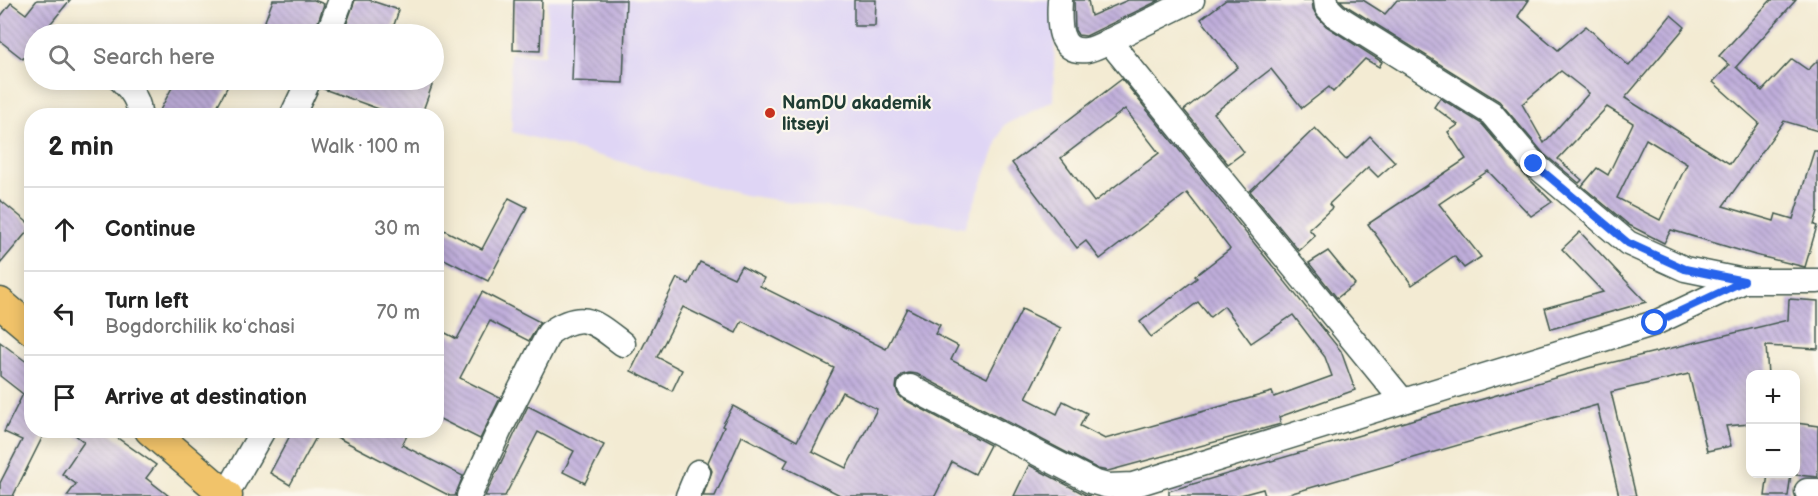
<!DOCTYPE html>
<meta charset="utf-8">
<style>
body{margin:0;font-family:"Balsamiq Sans",sans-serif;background:#f6f6f6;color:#222}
.controls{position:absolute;right:18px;bottom:18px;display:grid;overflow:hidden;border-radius:12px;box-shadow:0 3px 15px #0003}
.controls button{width:54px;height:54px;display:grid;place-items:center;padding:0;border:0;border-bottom:2px solid #e0e0e0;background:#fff;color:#222;font:30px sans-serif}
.stop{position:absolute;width:18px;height:18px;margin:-14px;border:4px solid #2563eb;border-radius:50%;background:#fff}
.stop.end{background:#2563eb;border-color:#fff;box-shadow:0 2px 6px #0008}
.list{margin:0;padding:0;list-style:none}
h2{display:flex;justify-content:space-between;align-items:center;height:78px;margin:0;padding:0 24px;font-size:26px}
h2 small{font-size:20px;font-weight:400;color:#767676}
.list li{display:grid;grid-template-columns:39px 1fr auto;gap:18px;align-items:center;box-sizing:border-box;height:84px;padding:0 24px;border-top:2px solid #e0e0e0}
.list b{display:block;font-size:22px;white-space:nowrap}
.list p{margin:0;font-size:20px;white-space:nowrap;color:#767676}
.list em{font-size:20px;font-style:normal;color:#767676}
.icon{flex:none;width:33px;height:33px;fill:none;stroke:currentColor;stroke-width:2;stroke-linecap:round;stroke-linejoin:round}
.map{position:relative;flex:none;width:1818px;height:496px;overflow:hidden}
.search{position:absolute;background:#fff;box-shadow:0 3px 15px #0003;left:24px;top:24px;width:420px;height:66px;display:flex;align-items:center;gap:15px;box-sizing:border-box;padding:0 21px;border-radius:33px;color:#767676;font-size:22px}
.panel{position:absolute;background:#fff;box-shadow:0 3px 15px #0003;left:24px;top:108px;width:420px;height:330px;border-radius:24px}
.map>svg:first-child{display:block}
.built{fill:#dfd5f5}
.building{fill:url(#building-back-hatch);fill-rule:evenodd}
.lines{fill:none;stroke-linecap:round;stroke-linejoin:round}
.minor-casing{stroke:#3f574c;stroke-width:27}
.major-casing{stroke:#3f574c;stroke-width:33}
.minor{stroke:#fff;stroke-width:24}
.major{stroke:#f1c36a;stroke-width:30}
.route{stroke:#2563eb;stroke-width:8}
.poi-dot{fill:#c8321e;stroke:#fbf7ec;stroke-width:2}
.labels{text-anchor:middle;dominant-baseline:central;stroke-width:4.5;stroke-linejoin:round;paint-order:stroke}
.poi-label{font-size:18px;font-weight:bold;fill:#1f3d34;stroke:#fbf7ec;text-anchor:start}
</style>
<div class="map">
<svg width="1818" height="496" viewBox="0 0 1818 496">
<defs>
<pattern id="building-back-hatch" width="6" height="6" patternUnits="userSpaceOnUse" patternTransform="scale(1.5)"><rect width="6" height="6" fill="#c0aedb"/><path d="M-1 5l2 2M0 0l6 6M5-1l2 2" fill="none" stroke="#9b8fb2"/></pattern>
</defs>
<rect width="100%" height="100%" fill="#fbf7ec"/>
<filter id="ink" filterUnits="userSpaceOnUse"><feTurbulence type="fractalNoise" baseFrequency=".0167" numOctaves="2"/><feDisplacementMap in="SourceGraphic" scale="12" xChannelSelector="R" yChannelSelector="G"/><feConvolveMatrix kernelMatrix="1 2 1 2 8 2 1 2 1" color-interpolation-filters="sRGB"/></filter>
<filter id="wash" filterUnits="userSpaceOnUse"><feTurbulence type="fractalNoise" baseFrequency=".008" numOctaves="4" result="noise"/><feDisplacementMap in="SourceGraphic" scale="24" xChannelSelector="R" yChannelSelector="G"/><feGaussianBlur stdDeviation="1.35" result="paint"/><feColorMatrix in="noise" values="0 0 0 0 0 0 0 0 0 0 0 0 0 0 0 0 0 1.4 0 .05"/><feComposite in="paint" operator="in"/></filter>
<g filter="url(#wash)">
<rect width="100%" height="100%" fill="#f3ebd3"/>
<!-- built -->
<polygon class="built" points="548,0 1056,0 1053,101 1004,125 965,227 744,195 512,132 510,53 545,55"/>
<g id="blocks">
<!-- building -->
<g class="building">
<polygon points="37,0 70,0 42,34 34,34 34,44 23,59 0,41 0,17 11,3 26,14"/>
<polygon points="273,0 314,0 324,4 314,34 260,34"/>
<polygon points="355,0 369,0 399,10 391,34 343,34"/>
<polygon points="514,0 542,0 540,51 513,50"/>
<polygon points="575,0 626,0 623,83 572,81"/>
<polygon points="854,0 876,0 875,26 854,26"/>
<polygon points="1074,0 1088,0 1091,16 1128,0 1160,0 1086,36 1078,35 1075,30"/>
<polygon points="1226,0 1312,0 1313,9 1317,16 1326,26 1382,62 1379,67 1365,59 1333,92 1329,87 1302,108 1271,69 1214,113 1244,152 1228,164 1184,110 1238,67 1201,19"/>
<path d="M1340,0H1363L1385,14L1397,0H1529L1518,16L1558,50L1586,26L1629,66L1671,15L1685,27L1625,98L1730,164L1759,123L1713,82L1729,65L1719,56L1771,0H1796L1736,67L1762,91L1792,59L1808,70L1818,60V131L1784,121L1723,206L1774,221L1776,214L1793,219L1814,151H1818V211L1814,225L1817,226L1805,267L1755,255L1671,230L1664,243L1629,225L1582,186L1597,168L1608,175L1633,123L1607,107L1558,159L1582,180L1579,183L1544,154L1499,101L1345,5ZM1561,71L1589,93L1544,143L1522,104ZM1646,139L1687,164L1660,220L1617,198Z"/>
<path d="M1122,79L1341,351L1355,390L1279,417L1281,424L1108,471L1098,469L917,374L909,373L902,375L897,381L896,388L898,394L903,399L990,445L975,474L952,462L935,496H842L784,467L788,460L742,436L715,496H703L712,471L708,462L724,427L722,426L733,406L797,441L834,368L742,321L736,333L683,307L657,357L682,370L672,391L631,371L677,278L689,284L700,262L734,278L741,266L764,278L760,286L886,349L907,308L940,325L935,334L958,346L951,360L987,378L1022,309L1061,328L1026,398L1057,414L1063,401L1087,413L1080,426L1105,439L1272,392L1274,397L1332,376L1325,357L1293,315L1251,343L1224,306L1210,317L1198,302L1151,337L1140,322L1197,278L1195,276L1230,249L1187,193L1100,259L1086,241L1077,248L1012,163ZM1125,109L1159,153L1094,202L1061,158ZM842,392L877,409L846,468L812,451Z"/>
<polygon points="176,80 231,80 212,116 157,116"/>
<polygon points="323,80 434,80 421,116 398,116 321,88"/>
<polygon points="1440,98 1482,124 1523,173 1552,202 1531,216 1488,171 1439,204 1481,257 1464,268 1454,256 1412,285 1368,224 1466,159 1448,132 1458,125 1434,107"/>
<polygon points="1315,128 1346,160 1370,136 1395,162 1378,177 1368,167 1329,204 1332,208 1309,229 1315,236 1299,251 1250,191"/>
<polygon points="509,198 527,207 488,281 436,255 436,226 482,249"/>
<polygon points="0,200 32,226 0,264"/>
<polygon points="1580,232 1646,302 1551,329 1545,308 1603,292 1562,249"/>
<polygon points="1328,251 1355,284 1337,298 1309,263"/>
<polygon points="482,292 540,322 529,341 490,321 460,378 500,398 480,439 436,417 436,328 457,339"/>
<polygon points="1789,299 1818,301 1818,349 1766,346 1768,375 1750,375 1750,424 1726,426 1731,446 1707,451 1689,374 1611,392 1636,496 1619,496 1597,405 1282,496 1265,496 1263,489 1237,496 1169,496 1169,491 1589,368 1788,320"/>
<polygon points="0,342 32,366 32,430 46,430 13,496 0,496 0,483 22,440 4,432 23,394 0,376"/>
<polygon points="528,406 604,445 585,483 563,472 574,451 538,432 505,496 485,496"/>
<polygon points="1796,423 1818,426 1818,477 1796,475"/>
<polygon points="69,430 106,430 156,465 146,478 169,496 67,496 76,484 62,474 84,442"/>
<polygon points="293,430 320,430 290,485 270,473"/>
<polygon points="323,430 410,430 402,445 463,476 455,496 450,496"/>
<polygon points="1029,465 1086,495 1090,496 1014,496"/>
<polygon points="1768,474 1791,474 1788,496 1765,496"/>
</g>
</g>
</g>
<g filter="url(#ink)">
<use href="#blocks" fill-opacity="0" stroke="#3f574c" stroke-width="1.5"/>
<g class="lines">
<!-- minor casing -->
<g class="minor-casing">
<g id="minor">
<path d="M1060,0C1059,19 1056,54 1087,50C1094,49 1103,44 1109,41L1402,400"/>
<polyline points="1326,0 1327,7 1336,16 1491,113 1534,164 1628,243 1685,269 1744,281 1818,281"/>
<polyline points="328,34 341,0"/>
<polyline points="1109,41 1192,0"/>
<path d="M121,80C131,90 140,101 139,116"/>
<polyline points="292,116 309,80"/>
<polyline points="910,387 1093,482 1108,486 1133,485 1655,323 1744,281"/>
<polyline points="1807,491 1818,491"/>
<polyline points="226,495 263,430"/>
<path d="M469,496L500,429L549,333C583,309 594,322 623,344"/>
<polyline points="688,496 698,472"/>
</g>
</g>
<!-- major casing -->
<g class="major-casing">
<g id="major">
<polyline points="0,303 32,330"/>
<polyline points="150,430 227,496"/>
</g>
</g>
<!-- minor -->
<use href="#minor" class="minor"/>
<!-- major -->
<use href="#major" class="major"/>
</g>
</g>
<g class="lines" filter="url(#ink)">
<!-- route -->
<polyline class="route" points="1534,164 1628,243 1685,269 1744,281 1655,323"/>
</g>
<!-- markers -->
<circle class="poi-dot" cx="770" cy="113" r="6"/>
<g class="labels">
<!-- poi labels -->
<g class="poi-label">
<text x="782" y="103">NamDU akademik<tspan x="782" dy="21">litseyi</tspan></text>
</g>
</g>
</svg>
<div class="controls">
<button>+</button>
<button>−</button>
</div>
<div class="stop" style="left:1655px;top:323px"></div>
<div class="stop end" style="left:1534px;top:164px"></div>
<div class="search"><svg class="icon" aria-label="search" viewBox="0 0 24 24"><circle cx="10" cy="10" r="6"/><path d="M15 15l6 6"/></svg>Search here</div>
<section class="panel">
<h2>2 min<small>Walk · 100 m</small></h2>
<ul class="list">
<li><svg class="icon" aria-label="ahead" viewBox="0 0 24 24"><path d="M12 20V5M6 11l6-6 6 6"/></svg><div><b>Continue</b></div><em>30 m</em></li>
<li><svg class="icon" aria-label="left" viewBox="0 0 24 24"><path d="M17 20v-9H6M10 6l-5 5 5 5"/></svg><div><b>Turn left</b><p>Bogdorchilik koʻchasi</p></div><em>70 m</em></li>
<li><svg class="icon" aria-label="arrive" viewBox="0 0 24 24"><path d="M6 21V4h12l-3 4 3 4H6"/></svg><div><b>Arrive at destination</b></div></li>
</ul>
</section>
</div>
